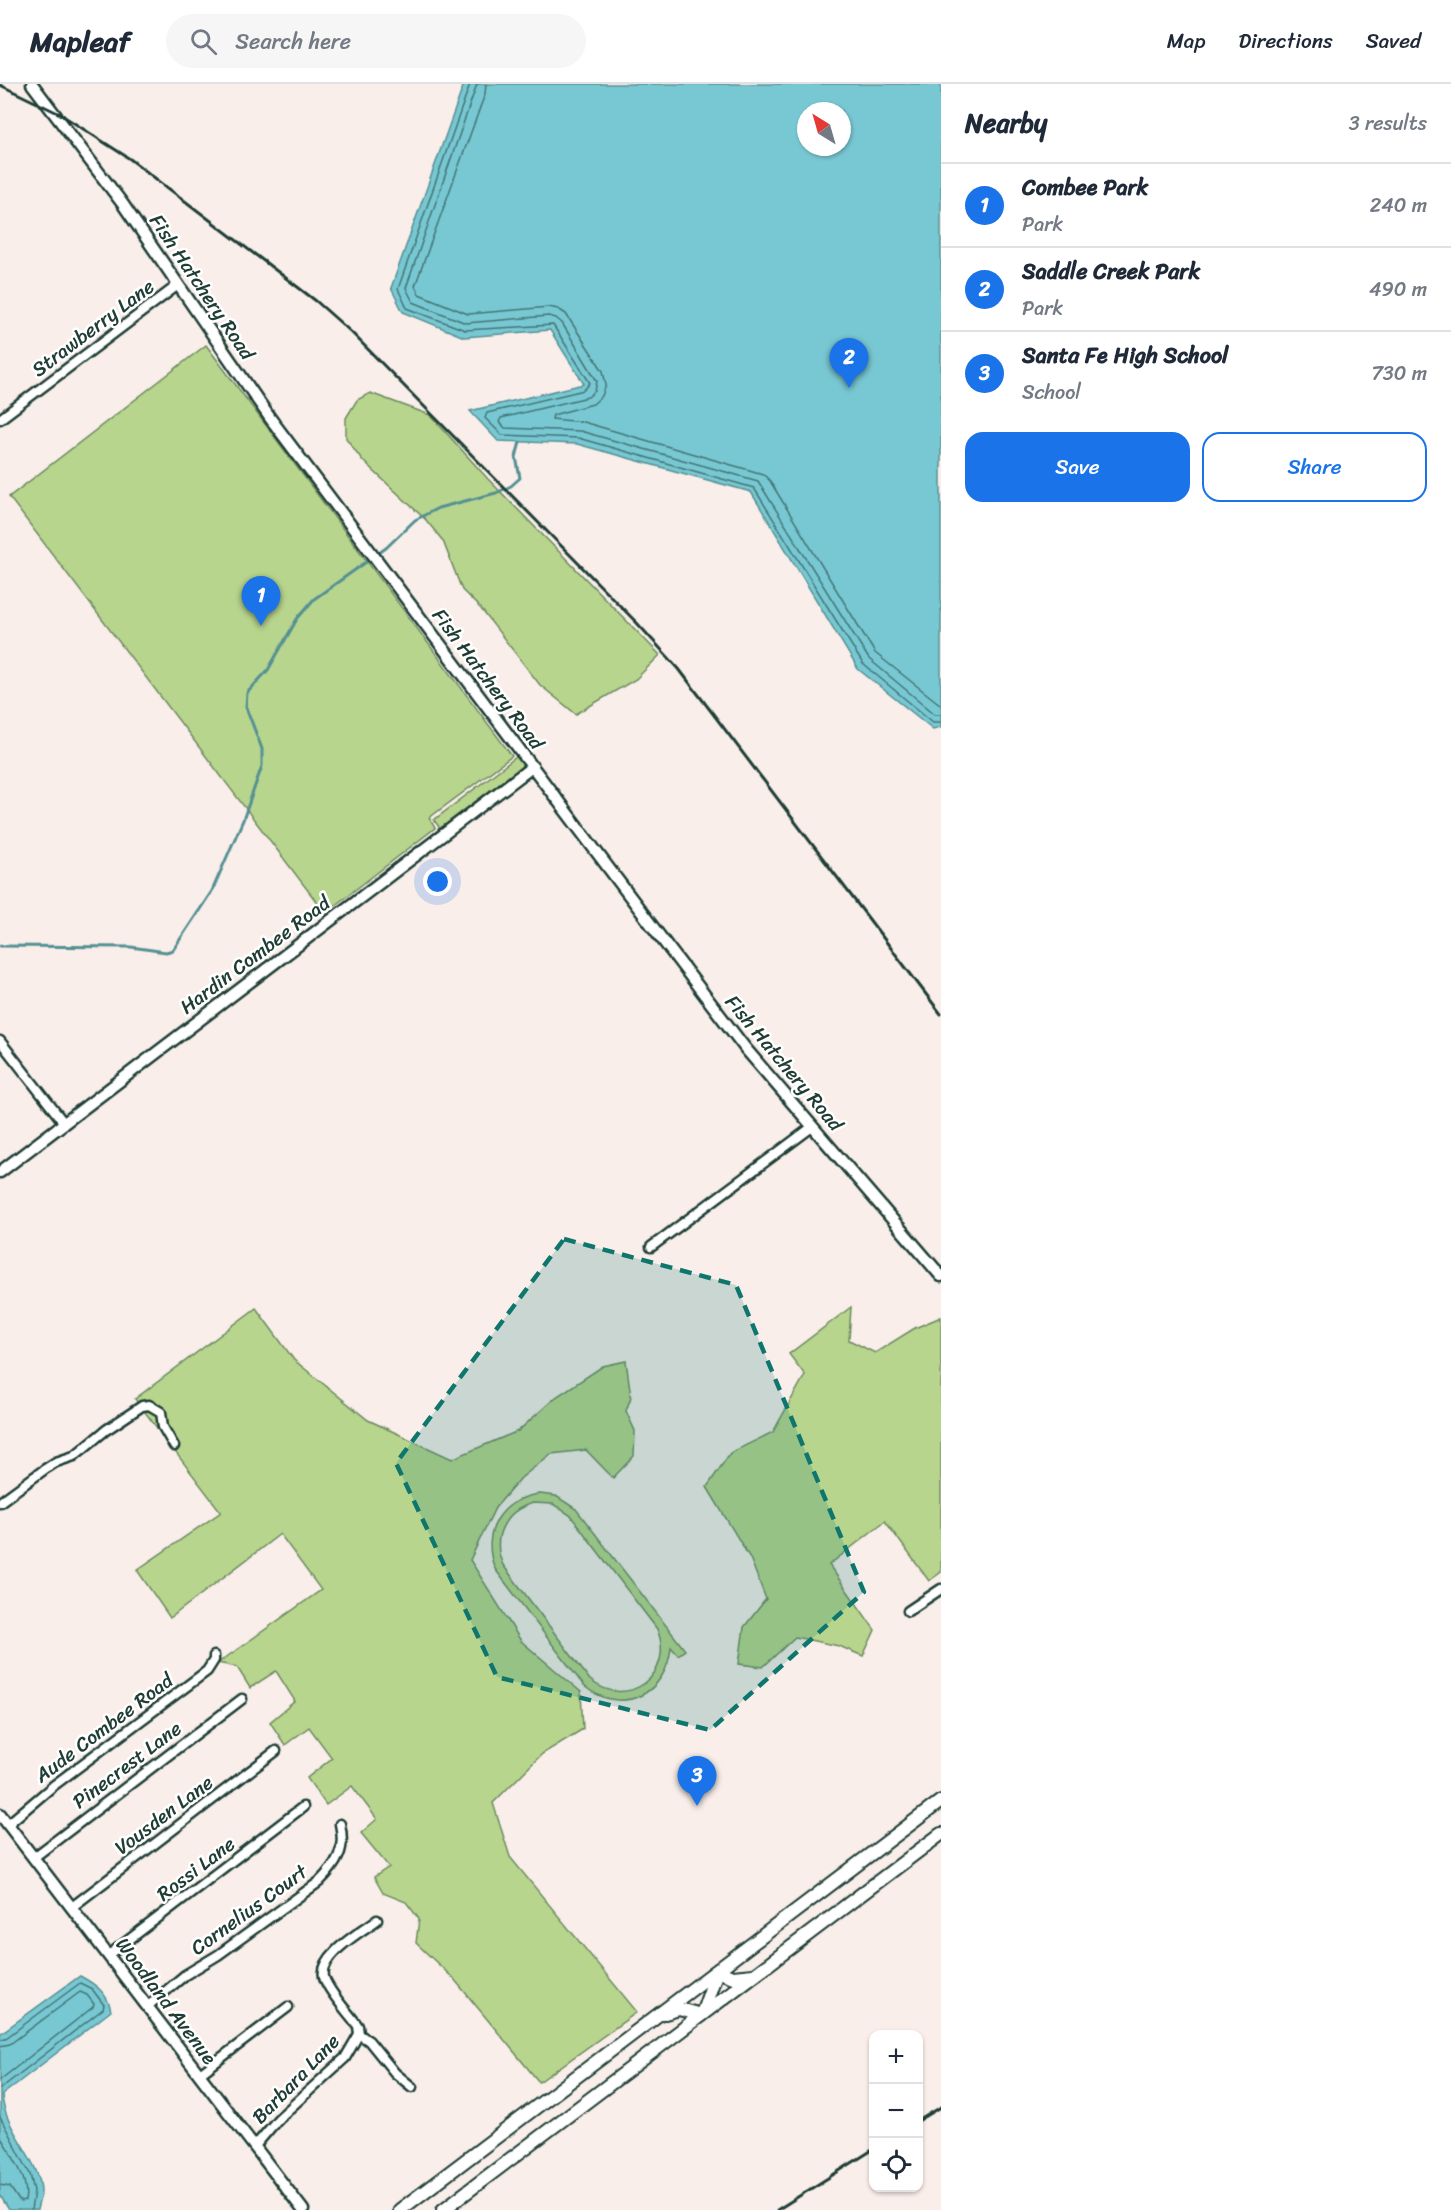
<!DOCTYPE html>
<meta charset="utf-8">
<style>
body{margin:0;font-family:Sriracha,sans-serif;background:#f6f6f7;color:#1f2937}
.controls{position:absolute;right:18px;bottom:18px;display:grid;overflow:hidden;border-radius:12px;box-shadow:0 2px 4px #0004}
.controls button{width:54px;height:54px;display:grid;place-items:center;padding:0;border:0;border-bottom:2px solid #e0e1e3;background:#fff;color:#1f2937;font:30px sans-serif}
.compass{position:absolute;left:797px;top:18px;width:54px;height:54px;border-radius:50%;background:#fff;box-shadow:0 2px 4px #0004;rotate:323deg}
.you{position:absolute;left:438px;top:798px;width:21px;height:21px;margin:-15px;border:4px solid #fff;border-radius:50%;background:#1a73e8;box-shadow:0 0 0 9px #1a73e833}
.badge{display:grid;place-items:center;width:39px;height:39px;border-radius:50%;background:#1a73e8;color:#fff;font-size:20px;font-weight:700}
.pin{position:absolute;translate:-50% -50px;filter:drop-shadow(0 2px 3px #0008)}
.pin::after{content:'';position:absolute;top:32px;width:21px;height:18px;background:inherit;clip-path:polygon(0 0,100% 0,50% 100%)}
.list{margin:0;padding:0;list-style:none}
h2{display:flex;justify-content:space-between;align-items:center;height:78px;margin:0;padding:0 24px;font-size:26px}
h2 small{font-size:20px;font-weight:400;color:#747a83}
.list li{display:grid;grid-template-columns:39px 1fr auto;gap:18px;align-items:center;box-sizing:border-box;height:84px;padding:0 24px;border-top:2px solid #e0e1e3}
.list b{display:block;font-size:22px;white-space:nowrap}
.list p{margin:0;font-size:20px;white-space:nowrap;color:#747a83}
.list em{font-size:20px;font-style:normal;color:#747a83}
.actions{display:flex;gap:12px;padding:18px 24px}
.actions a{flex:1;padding:14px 0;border:2px solid #1a73e8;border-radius:18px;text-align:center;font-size:21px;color:#1a73e8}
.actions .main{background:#1a73e8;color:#fff}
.icon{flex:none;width:33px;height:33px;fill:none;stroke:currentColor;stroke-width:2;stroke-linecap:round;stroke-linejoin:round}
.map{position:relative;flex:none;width:941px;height:2126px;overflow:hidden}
header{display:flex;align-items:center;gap:36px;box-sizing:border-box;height:84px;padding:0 30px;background:#fff;border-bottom:2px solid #e0e1e3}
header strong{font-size:28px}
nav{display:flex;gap:33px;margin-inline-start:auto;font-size:21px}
.search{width:420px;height:54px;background:#f6f6f7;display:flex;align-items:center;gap:15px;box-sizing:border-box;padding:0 21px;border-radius:33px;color:#747a83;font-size:22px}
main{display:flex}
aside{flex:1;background:#fff}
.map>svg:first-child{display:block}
.green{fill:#b8d58d;stroke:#6c8960;stroke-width:1.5;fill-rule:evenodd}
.water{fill:#78c8d3;stroke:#549093;stroke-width:1.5;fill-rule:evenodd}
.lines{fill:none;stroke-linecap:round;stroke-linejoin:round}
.shore{stroke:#437574;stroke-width:1.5}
.stream{stroke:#549093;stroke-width:3}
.minor-casing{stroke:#1f3d34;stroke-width:13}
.tertiary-casing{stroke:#1f3d34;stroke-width:15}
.primary-casing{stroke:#1f3d34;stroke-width:16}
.minor{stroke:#fff;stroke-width:8}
.tertiary{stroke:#fff;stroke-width:10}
.primary{stroke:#fff;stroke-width:12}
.rail{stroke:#1f3d34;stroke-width:3}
.marked{fill:#0f766e;fill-opacity:0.2;stroke:#0f766e;stroke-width:4.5;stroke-dasharray:12 8;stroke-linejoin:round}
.labels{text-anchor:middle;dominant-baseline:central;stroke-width:5;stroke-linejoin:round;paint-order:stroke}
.street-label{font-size:20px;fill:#1f3d34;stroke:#fff}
</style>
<header>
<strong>Mapleaf</strong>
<div class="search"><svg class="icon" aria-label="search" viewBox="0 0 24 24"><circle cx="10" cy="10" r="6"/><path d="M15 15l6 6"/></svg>Search here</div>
<nav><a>Map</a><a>Directions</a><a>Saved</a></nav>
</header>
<main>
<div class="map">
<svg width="941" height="2126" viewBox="0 0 941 2126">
<rect width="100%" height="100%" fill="#f9eeea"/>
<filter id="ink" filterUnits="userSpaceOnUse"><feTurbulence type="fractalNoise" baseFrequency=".0167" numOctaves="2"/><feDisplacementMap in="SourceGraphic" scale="12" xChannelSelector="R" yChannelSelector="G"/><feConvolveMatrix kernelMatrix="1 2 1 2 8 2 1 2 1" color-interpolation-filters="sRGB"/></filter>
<g filter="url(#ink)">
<!-- green -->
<g class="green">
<polygon points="206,261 512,672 429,734 435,744 325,829 9,413"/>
<polygon points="370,309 430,331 488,395 660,571 636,595 576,630 540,601 481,525 462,506 443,457 426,436 363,377 346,354 346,334 357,316"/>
<polygon points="395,508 526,681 332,829 438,747 439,743 434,736 516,673 515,669"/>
<polygon points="851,1223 849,1256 875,1269 915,1244 941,1233 941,1488 929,1497 885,1437 829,1481 875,1546 863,1572 839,1562 795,1553 763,1583 739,1580 744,1543 766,1515 750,1474 707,1403 730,1369 773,1348 805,1291 789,1270"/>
<polygon points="256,1224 294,1276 368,1336 452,1375 518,1347 556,1313 603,1282 626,1277 631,1313 626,1327 635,1347 634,1372 613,1394 586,1366 551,1370 521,1394 495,1424 470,1476 521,1557 581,1608 583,1645 542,1670 493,1719 510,1773 637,1928 539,1998 454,1895 416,1859 419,1835 406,1818 383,1809 374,1793 389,1783 361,1749 377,1735 352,1702 326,1721 307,1694 332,1674 309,1643 285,1661 270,1638 295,1617 276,1587 250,1604 237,1583 218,1579 321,1506 280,1450 170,1534 137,1486 221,1428 135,1315"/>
<path d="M540,1410L556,1412L576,1425L685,1566L678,1571L671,1563C667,1610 622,1633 584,1602L495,1485C480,1449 501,1414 540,1410ZM533,1419L553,1420L570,1431L657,1545C676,1590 628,1627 590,1596L503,1481C491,1454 504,1427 533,1419Z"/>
</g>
<!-- water -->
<g class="water">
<path d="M464,0H941V643L933,645L858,585L751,408L577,360L498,357L470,327L584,300L550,246L464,253L403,228L391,204ZM806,27H842V63H806Z"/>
<path d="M80,1892C95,1900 108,1909 111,1927L2,2011C4,2047 40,2075 41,2107C41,2113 38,2120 37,2126H9L0,2111V1950Z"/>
</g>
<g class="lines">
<!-- shore -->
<g class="shore">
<polyline points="470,0 398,205 407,224 465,246 553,241 590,299 584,306 487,329 485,334 502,351 578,354 754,404 863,580 933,638 941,638"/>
<polyline points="477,0 406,204 413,218 466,239 549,232 556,234 562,239 597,297 595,307 588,313 501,334 499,338 505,344 580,347 758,397 869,575 935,630 941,630"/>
<polyline points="486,0 485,10 415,202 419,210 468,230 549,223 558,225 566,230 603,287 606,301 602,312 593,320 553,331 552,335 583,338 763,390 770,397 875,569 941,621"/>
<polyline points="0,1955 6,1954 80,1899 92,1905 104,1921 103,1925 0,2005"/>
<polyline points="0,1962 10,1960 80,1908 87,1911 94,1920 93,1923 0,1996"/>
<polyline points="0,2033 30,2090 34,2107 31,2126"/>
<path d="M0,2052C11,2071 30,2094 25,2117L20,2118L10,2103L0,2101"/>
</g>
<!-- stream -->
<polyline class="stream" points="0,862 131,863 166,868 173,866 212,807 243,736 262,682 262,665 246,623 247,609 268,586 297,535 314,515 386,464 415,436 438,424 496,409 511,402 520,394 516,373 520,358"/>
<!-- minor casing -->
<g class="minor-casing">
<g id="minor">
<polyline points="0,335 178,201"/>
<polyline points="0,957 64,1039"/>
<polyline points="651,1163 812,1043"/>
<polyline points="0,1418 45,1385 56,1378 74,1372 106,1346 142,1322 149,1321 161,1328 163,1343 174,1362"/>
<polyline points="908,1527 941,1505"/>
<polyline points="8,1740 53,1702 207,1587 214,1576 214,1572"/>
<polyline points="33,1774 242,1615"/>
<polyline points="72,1823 276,1667"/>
<path d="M377,1836C362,1847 315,1873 325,1896C332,1912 348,1928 358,1942L359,1950L369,1957L395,1989L412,2003"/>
<polyline points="109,1871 303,1723"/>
<path d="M148,1922L185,1891L218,1871L319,1798C337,1780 346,1766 340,1740"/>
<polyline points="200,1990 288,1923"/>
<polyline points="255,2062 278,2035 345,1974 359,1950"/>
</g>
</g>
<!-- tertiary casing -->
<g class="tertiary-casing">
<g id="tertiary">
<polyline points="32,0 122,119 270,334 668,863 745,964 941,1192"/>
<polyline points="0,1088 532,683"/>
<polyline points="0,1730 303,2126"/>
</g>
</g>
<!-- primary casing -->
<g class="primary-casing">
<g id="primary">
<polyline points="717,1887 733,1893 753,1891"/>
<polyline points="665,1929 679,1925 701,1931"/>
<polyline points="702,1930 717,1887"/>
<polyline points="400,2126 941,1717"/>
<polyline points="443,2126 941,1750"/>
</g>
</g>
<!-- minor -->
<use href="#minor" class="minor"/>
<!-- tertiary -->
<use href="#tertiary" class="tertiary"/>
<!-- primary -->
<use href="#primary" class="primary"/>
<!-- rail -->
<g class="rail">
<polyline points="0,1 60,30 130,75 316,217 351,248 637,539 679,585 941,930"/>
<polyline points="918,2037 941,2023"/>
<polyline points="777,2126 874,2065"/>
</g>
</g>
</g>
<!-- marked area -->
<path class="marked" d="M564,1155L736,1201L864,1508L710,1646L497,1593L396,1379Z"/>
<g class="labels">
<!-- street labels -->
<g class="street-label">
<text transform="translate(202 203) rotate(56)">Fish Hatchery Road</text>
<text transform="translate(93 244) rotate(-37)">Strawberry Lane</text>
<text transform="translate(488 595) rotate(53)">Fish Hatchery Road</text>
<text transform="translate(255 871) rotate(-37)">Hardin Combee Road</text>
<text transform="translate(784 979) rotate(50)">Fish Hatchery Road</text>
<text transform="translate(104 1644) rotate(-37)">Aude Combee Road</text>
<text transform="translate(127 1681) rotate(-37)">Pinecrest Lane</text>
<text transform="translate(164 1731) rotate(-37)">Vousden Lane</text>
<text transform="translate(196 1785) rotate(-37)">Rossi Lane</text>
<text transform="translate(249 1826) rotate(-36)">Cornelius Court</text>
<text transform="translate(166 1917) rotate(53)">Woodland Avenue</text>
<text transform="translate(296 1995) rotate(-46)">Barbara Lane</text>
</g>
</g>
</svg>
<div class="controls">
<button>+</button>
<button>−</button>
<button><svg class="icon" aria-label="locate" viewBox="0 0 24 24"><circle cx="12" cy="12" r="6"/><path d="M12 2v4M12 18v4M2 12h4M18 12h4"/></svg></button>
</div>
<svg class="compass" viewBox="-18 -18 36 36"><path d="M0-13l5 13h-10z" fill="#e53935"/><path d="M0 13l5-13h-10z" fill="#747a83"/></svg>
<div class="you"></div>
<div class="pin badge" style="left:261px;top:542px">1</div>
<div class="pin badge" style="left:849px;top:304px">2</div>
<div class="pin badge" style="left:697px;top:1722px">3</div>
</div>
<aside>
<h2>Nearby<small>3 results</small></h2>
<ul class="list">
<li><span class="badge">1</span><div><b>Combee Park</b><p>Park</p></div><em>240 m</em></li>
<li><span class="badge">2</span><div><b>Saddle Creek Park</b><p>Park</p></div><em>490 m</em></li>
<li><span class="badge">3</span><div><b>Santa Fe High School</b><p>School</p></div><em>730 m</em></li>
</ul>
<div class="actions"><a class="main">Save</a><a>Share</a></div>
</aside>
</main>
